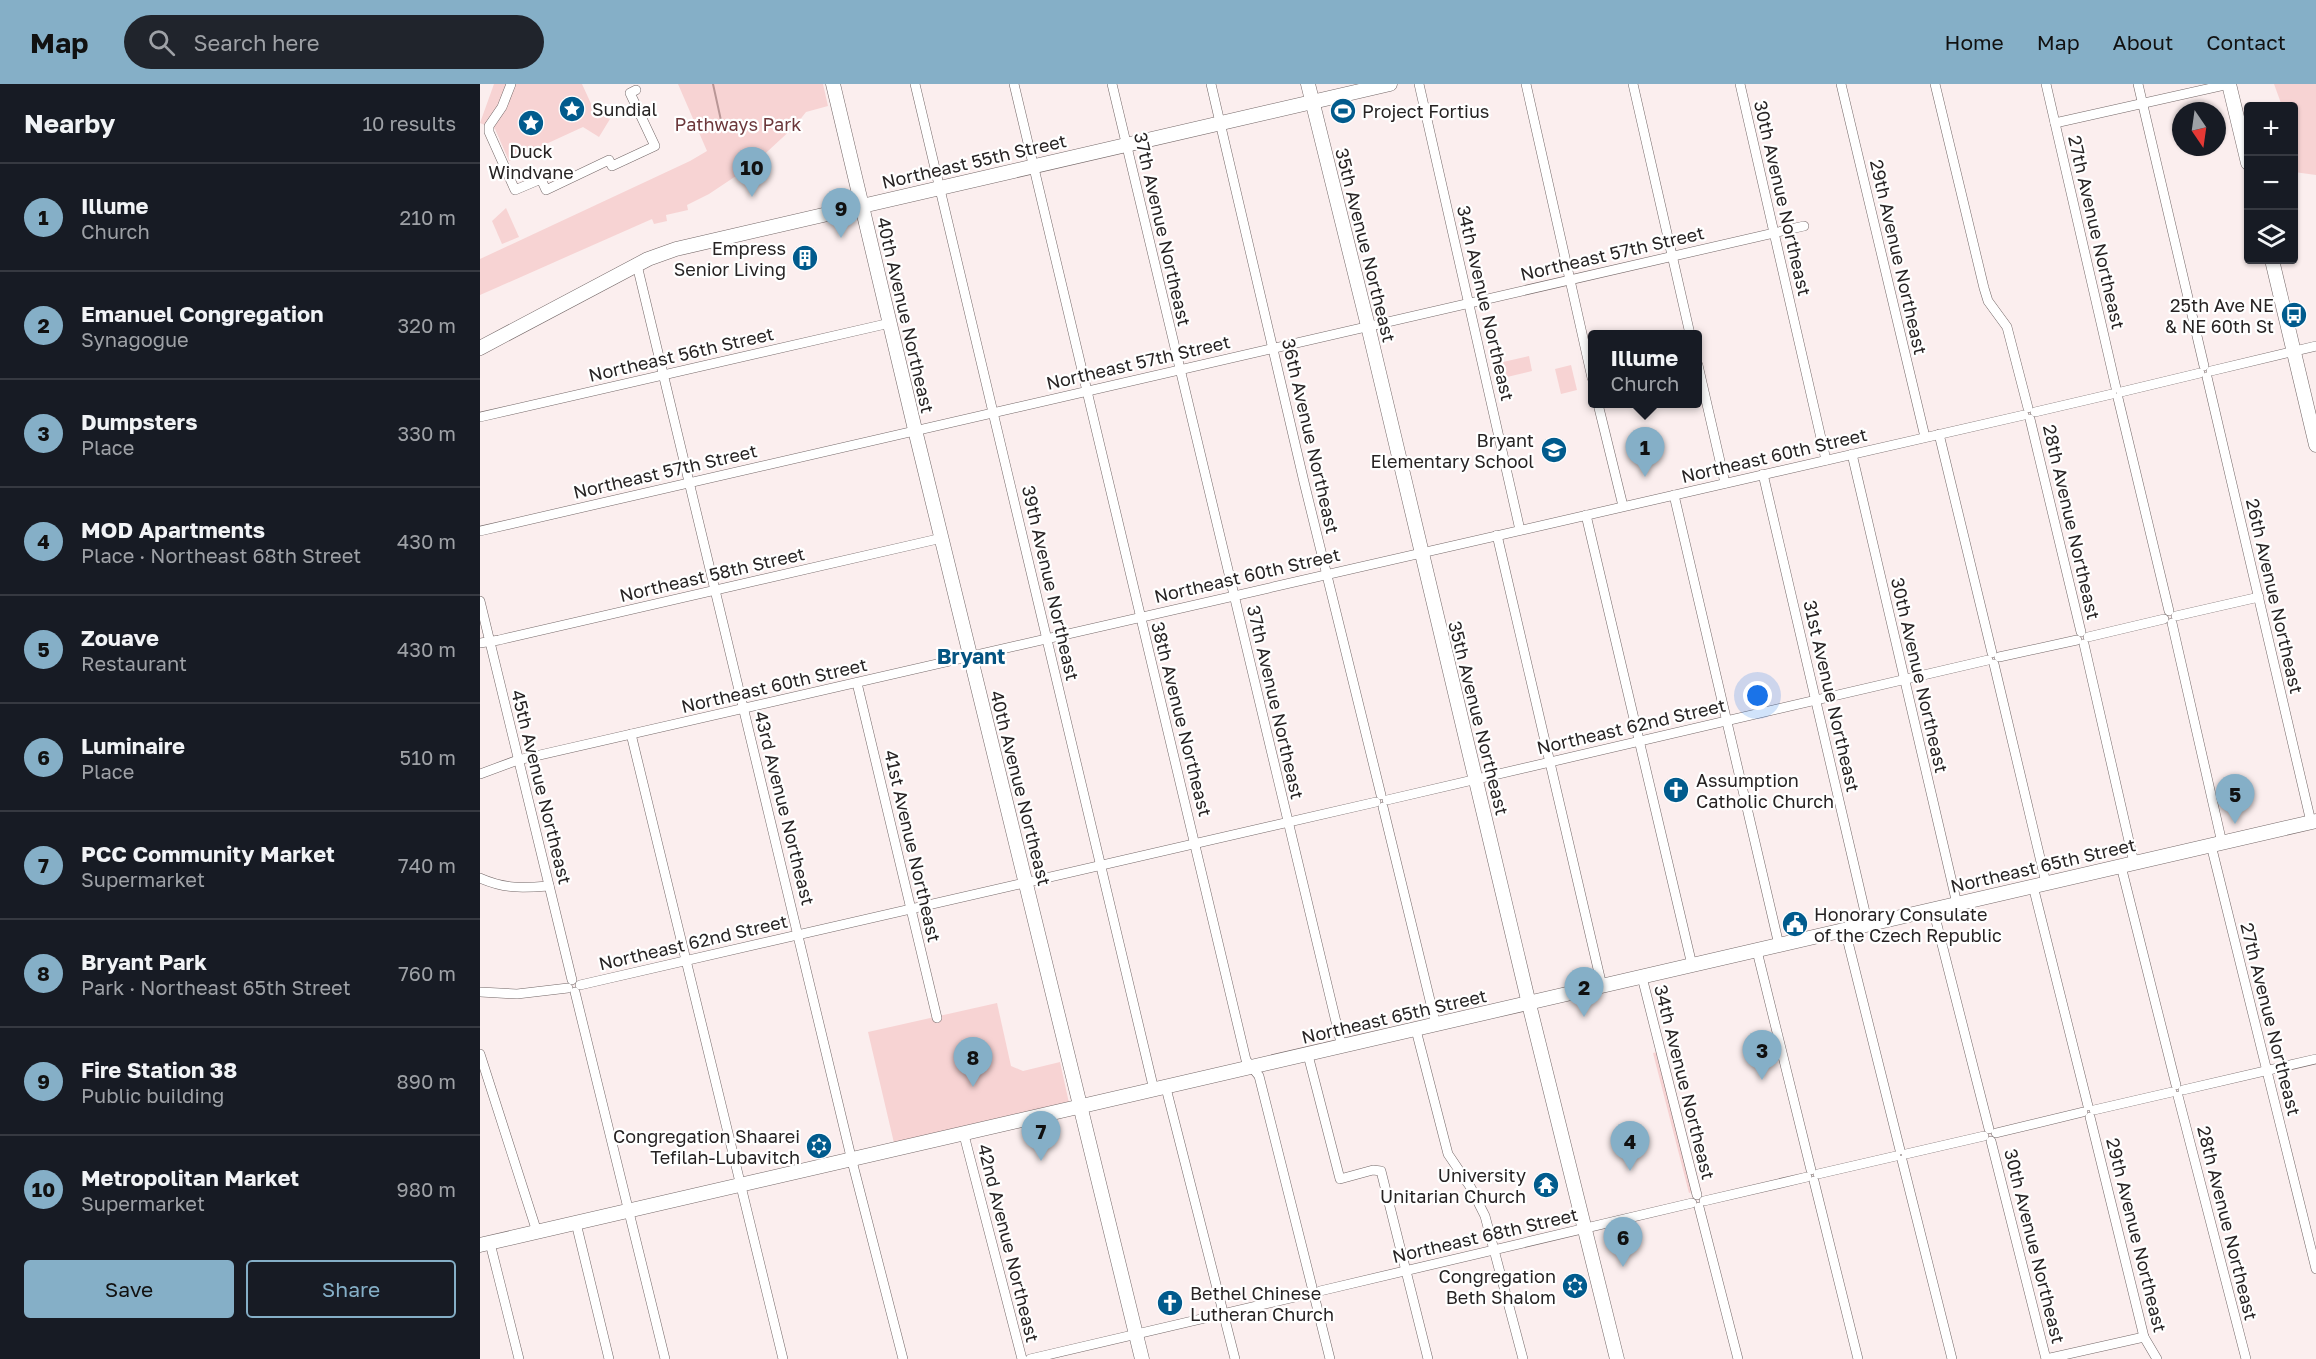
<!DOCTYPE html>
<meta charset="utf-8">
<style>
body{margin:0;font-family:"Golos Text",sans-serif;background:#20242c;color:#f1f3f6}
.controls{position:absolute;right:18px;top:18px;display:grid;overflow:hidden;border-radius:6px;box-shadow:0 2px 4px #0004}
.controls button{width:54px;height:54px;display:grid;place-items:center;padding:0;border:0;border-bottom:2px solid #363941;background:#171b24;color:#f1f3f6;font:30px sans-serif}
.compass{position:absolute;left:1692px;top:18px;width:54px;height:54px;border-radius:50%;background:#171b24;box-shadow:0 2px 4px #0004;rotate:167deg}
.you{position:absolute;left:1278px;top:612px;width:21px;height:21px;margin:-15px;border:4px solid #fff;border-radius:50%;background:#1a73e8;box-shadow:0 0 0 9px #1a73e833}
.badge{display:grid;place-items:center;width:39px;height:39px;border-radius:50%;background:#85afc7;color:#111;font-size:20px;font-weight:700}
.pin{position:absolute;translate:-50% -50px;filter:drop-shadow(0 2px 3px #0008)}
.pin::after{content:'';position:absolute;top:32px;width:21px;height:18px;background:inherit;clip-path:polygon(0 0,100% 0,50% 100%)}
.popup{position:absolute;left:1108px;top:246px;width:114px;height:78px;box-sizing:border-box;display:grid;place-content:center;border-radius:6px;background:#171b24;filter:drop-shadow(0 2px 4px #0005);font-size:20px;white-space:nowrap;color:#9ea1a6}
.popup b{font-size:22px;color:#f1f3f6}
.popup::after{content:'';position:absolute;left:50%;top:100%;margin-left:-12px;border:12px solid transparent;border-top-color:#171b24}
.list{margin:0;padding:0;list-style:none}
h2{display:flex;justify-content:space-between;align-items:center;height:78px;margin:0;padding:0 24px;font-size:26px}
h2 small{font-size:20px;font-weight:400;color:#9ea1a6}
.list li{display:grid;grid-template-columns:39px 1fr auto;gap:18px;align-items:center;box-sizing:border-box;height:108px;padding:0 24px;border-top:2px solid #363941}
.list b{display:block;font-size:22px;white-space:nowrap}
.list p{margin:0;font-size:20px;white-space:nowrap;color:#9ea1a6}
.list em{font-size:20px;font-style:normal;color:#9ea1a6}
.actions{display:flex;gap:12px;padding:18px 24px}
.actions a{flex:1;padding:14px 0;border:2px solid #85afc7;border-radius:6px;text-align:center;font-size:21px;color:#85afc7}
.actions .main{background:#85afc7;color:#111}
.icon{flex:none;width:33px;height:33px;fill:none;stroke:currentColor;stroke-width:2;stroke-linecap:round;stroke-linejoin:round}
.map{position:relative;flex:none;width:1836px;height:1275px;overflow:hidden}
header{display:flex;align-items:center;gap:36px;box-sizing:border-box;height:84px;padding:0 30px;background:#85afc7;color:#111}
header strong{font-size:28px}
nav{display:flex;gap:33px;margin-inline-start:auto;font-size:21px}
.search{width:420px;height:54px;background:#20242c;display:flex;align-items:center;gap:15px;box-sizing:border-box;padding:0 21px;border-radius:33px;color:#9ea1a6;font-size:22px}
main{display:flex}
aside{flex:1;background:#171b24}
.map>svg:first-child{display:block}
.green{fill:#f7d3d3}
.lines{fill:none;stroke-linecap:round;stroke-linejoin:round}
.stream{stroke:#b99696;stroke-width:2}
.street-casing{stroke:#736767;stroke-width:10}
.secondary-casing{stroke:#736767;stroke-width:15}
.street{stroke:#fff;stroke-width:9}
.secondary{stroke:#fff;stroke-width:14}
.labels{text-anchor:middle;dominant-baseline:central;stroke-width:4.5;stroke-linejoin:round;paint-order:stroke}
.poi-label{font-size:18px;fill:#272323;stroke:#fff;text-anchor:end}
.park-label{font-size:18px;fill:#6c383b;stroke:#fff}
.street-label{font-size:18px;fill:#272323;stroke:#fff}
.quarter-label{font-size:21px;font-weight:bold;fill:#055481;stroke:#fff}
</style>
<header>
<strong>Map</strong>
<div class="search"><svg class="icon" aria-label="search" viewBox="0 0 24 24"><circle cx="10" cy="10" r="6"/><path d="M15 15l6 6"/></svg>Search here</div>
<nav><a>Home</a><a>Map</a><a>About</a><a>Contact</a></nav>
</header>
<main>
<aside>
<h2>Nearby<small>10 results</small></h2>
<ul class="list">
<li><span class="badge">1</span><div><b>Illume</b><p>Church</p></div><em>210 m</em></li>
<li><span class="badge">2</span><div><b>Emanuel Congregation</b><p>Synagogue</p></div><em>320 m</em></li>
<li><span class="badge">3</span><div><b>Dumpsters</b><p>Place</p></div><em>330 m</em></li>
<li><span class="badge">4</span><div><b>MOD Apartments</b><p>Place · Northeast 68th Street</p></div><em>430 m</em></li>
<li><span class="badge">5</span><div><b>Zouave</b><p>Restaurant</p></div><em>430 m</em></li>
<li><span class="badge">6</span><div><b>Luminaire</b><p>Place</p></div><em>510 m</em></li>
<li><span class="badge">7</span><div><b>PCC Community Market</b><p>Supermarket</p></div><em>740 m</em></li>
<li><span class="badge">8</span><div><b>Bryant Park</b><p>Park · Northeast 65th Street</p></div><em>760 m</em></li>
<li><span class="badge">9</span><div><b>Fire Station 38</b><p>Public building</p></div><em>890 m</em></li>
<li><span class="badge">10</span><div><b>Metropolitan Market</b><p>Supermarket</p></div><em>980 m</em></li>
</ul>
<div class="actions"><a class="main">Save</a><a>Share</a></div>
</aside>
<div class="map">
<svg width="1836" height="1275" viewBox="0 0 1836 1275">
<rect width="100%" height="100%" fill="#fbeeee"/>
<!-- green -->
<g class="green">
<polygon points="14,0 102,0 113,24 130,35 119,53 103,43 29,77 15,45 0,39"/>
<polygon points="198,0 343,0 348,22 326,28 315,42 274,80 229,110 207,121 208,126 186,131 187,137 174,140 172,135 0,211 0,175 210,77 227,67"/>
<polygon points="1794,0 1836,0 1836,91 1814,88 1814,22 1802,22"/>
<polygon points="26,124 39,153 22,160 12,137"/>
<polygon points="1049,272 1052,287 1027,293 1023,278"/>
<polygon points="1091,281 1097,306 1081,310 1075,285"/>
<polygon points="517,919 531,982 543,987 580,978 589,1019 414,1059 388,948"/>
<polygon points="1177,968 1212,1108 1209,1109 1173,969"/>
</g>
<g class="lines">
<!-- stream -->
<polyline class="stream" points="233,0 242,41"/>
<!-- street casing -->
<g class="street-casing">
<g id="street">
<polyline points="31,0 22,23 9,42 9,48 35,106 61,95 66,106 129,76 132,82 175,62 150,9 156,6"/>
<polyline points="435,0 674,1006"/>
<polyline points="534,0 766,976 779,992 832,1203"/>
<polyline points="632,0 862,963"/>
<polyline points="731,0 824,398 901,711"/>
<polyline points="939,0 1040,446"/>
<polyline points="1046,0 1112,294"/>
<polyline points="1153,0 1210,250"/>
<polyline points="1260,0 1346,376"/>
<polyline points="1361,0 1445,353"/>
<polyline points="1455,0 1504,204 1508,217 1527,243 1548,324"/>
<polyline points="1566,0 1636,304"/>
<polyline points="1658,0 1724,282"/>
<polyline points="1575,39 1749,0"/>
<polyline points="157,181 372,1077 423,1275"/>
<polyline points="1218,281 1245,399"/>
<polyline points="1731,287 1836,262"/>
<polyline points="1727,293 1831,738"/>
<polyline points="1641,308 1720,289"/>
<polyline points="1638,314 1689,527"/>
<polyline points="1118,320 1143,422"/>
<polyline points="1555,328 1632,310"/>
<polyline points="0,333 410,239"/>
<polyline points="1550,335 1601,548"/>
<polyline points="1459,350 1512,569"/>
<polyline points="1372,370 1477,820"/>
<polyline points="1283,390 1388,841"/>
<polyline points="1194,411 1299,861"/>
<polyline points="1106,431 1212,881"/>
<polyline points="0,447 1324,142"/>
<polyline points="1017,451 1122,902"/>
<polyline points="0,517 92,896"/>
<polyline points="1696,532 1779,513"/>
<polyline points="1692,539 1742,759"/>
<polyline points="1608,553 1684,535"/>
<polyline points="0,559 19,556 462,454"/>
<polyline points="1604,560 1654,779"/>
<polyline points="1519,573 1597,556"/>
<polyline points="1514,580 1566,799"/>
<polyline points="377,599 457,934"/>
<polyline points="151,650 303,1275"/>
<polyline points="0,690 38,676 1544,331"/>
<polyline points="907,716 1508,576"/>
<polyline points="903,723 956,941"/>
<polyline points="1731,761 1836,1185"/>
<polyline points="1641,782 1696,1001"/>
<path d="M0,794C25,805 42,804 69,802"/>
<polyline points="1553,802 1608,1022"/>
<polyline points="1453,825 1509,1045"/>
<polyline points="1365,846 1420,1066"/>
<polyline points="1277,867 1331,1086"/>
<polyline points="1162,893 1217,1111"/>
<polyline points="100,901 896,718"/>
<polyline points="0,908 37,910 88,904"/>
<polyline points="95,908 185,1275"/>
<polyline points="936,946 968,1070 991,1104 1005,1132 1043,1275"/>
<polyline points="0,970 57,1148"/>
<polyline points="828,971 860,1095 893,1086 901,1087 948,1275"/>
<polyline points="686,1004 755,1275"/>
<polyline points="1703,1006 1836,975"/>
<polyline points="1698,1012 1766,1275"/>
<polyline points="1614,1026 1692,1008"/>
<polyline points="1610,1033 1664,1253 1677,1275"/>
<polyline points="1516,1049 1603,1028"/>
<polyline points="484,1051 542,1275"/>
<polyline points="1511,1057 1566,1275 1664,1253"/>
<polyline points="1426,1070 1504,1052"/>
<polyline points="1422,1076 1472,1275"/>
<polyline points="1338,1090 1416,1072"/>
<polyline points="1334,1097 1378,1275"/>
<polyline points="1224,1117 1327,1093"/>
<polyline points="1219,1123 1258,1275"/>
<polyline points="96,1139 129,1275"/>
<polyline points="10,1159 39,1275"/>
<polyline points="840,1207 1212,1119"/>
<polyline points="835,1215 850,1275"/>
<polyline points="550,1275 828,1210"/>
</g>
</g>
<!-- secondary casing -->
<g class="secondary-casing">
<g id="secondary">
<polyline points="353,0 437,354 662,1275"/>
<polyline points="828,0 888,242 1049,920 1137,1275"/>
<polyline points="1749,0 1768,79"/>
<polyline points="1792,176 1836,361"/>
<polyline points="0,264 168,175 196,165 910,0"/>
<polyline points="0,1161 1836,737"/>
</g>
</g>
<!-- street -->
<use href="#street" class="street"/>
<!-- secondary -->
<use href="#secondary" class="secondary"/>
</g>
<!-- icons -->
<defs>
<g id="sight-disc" transform="scale(1.35)"><circle r="9.5" fill="#015b8d" stroke="#fff"/><path d="M0-6L1.8-2.2L6-1.7L2.9 1.2L3.7 5.4L0 3.3L-3.7 5.4L-2.9 1.2L-6-1.7L-1.8-2.2Z" fill="#fff"/></g>
<g id="stadium-disc" transform="scale(1.35)"><circle r="9.5" fill="#015b8d" stroke="#fff"/><path d="M0-5a6.5 5 0 1 0 0 10a6.5 5 0 1 0 0-10ZM-3.5-1.8h7v3.6h-7Z" fill="#fff"/></g>
<g id="building-disc" transform="scale(1.35)"><circle r="9.5" fill="#015b8d" stroke="#fff"/><path d="M-4-6H4V6H1V3H-1V6H-4ZM-2.5-4.3h1.7v1.8h-1.7ZM.8-4.3h1.7v1.8H.8ZM-2.5-1h1.7V.8h-1.7ZM.8-1h1.7V.8H.8Z" fill="#fff"/></g>
<g id="bus-disc" transform="scale(1.35)"><circle r="9.5" fill="#015b8d" stroke="#fff"/><path d="M-5-6H5V4H4V6H2V4H-2V6H-4V4H-5ZM-3.5-4V0h7V-4ZM-3.5 1.2v1.5H-2V1.2ZM2 1.2v1.5H3.5V1.2Z" fill="#fff"/></g>
<g id="school-disc" transform="scale(1.35)"><circle r="9.5" fill="#015b8d" stroke="#fff"/><path d="M0-5L7-2L0 1L-7-2ZM-4 1L0 2.5L4 1V4Q0 6-4 4Z" fill="#fff"/></g>
<g id="church-disc" transform="scale(1.35)"><circle r="9.5" fill="#015b8d" stroke="#fff"/><path d="M-1.2-6h2.4v3.5h3.3v2.4h-3.3V6h-2.4V-.1h-3.3v-2.4h3.3Z" fill="#fff"/></g>
<g id="civic-disc" transform="scale(1.35)"><circle r="9.5" fill="#015b8d" stroke="#fff"/><path d="M-.6-6.5H3V-4.5H.6V-3L4-1V1h2V6H-6V1h2V-1L-.6-3ZM-1.2 2.5V6h2.4V2.5Z" fill="#fff"/></g>
<g id="synagogue-disc" transform="scale(1.35)"><circle r="9.5" fill="#015b8d" stroke="#fff"/><path d="M0-6.5L5.6 3.2H-5.6ZM0 6.5L5.6-3.2H-5.6Z" fill="#fff"/></g>
<g id="temple-disc" transform="scale(1.35)"><circle r="9.5" fill="#015b8d" stroke="#fff"/><path d="M0-6L5-2H3V0L6.5 2.5H4V6H1.5V3h-3V6H-4V2.5H-6.5L-3 0V-2H-5Z" fill="#fff"/></g>
</defs>
<g fill-rule="evenodd">
<use href="#sight-disc" x="92" y="25"/>
<use href="#stadium-disc" x="863" y="27"/>
<use href="#sight-disc" x="51" y="39"/>
<use href="#building-disc" x="325" y="174"/>
<use href="#bus-disc" x="1814" y="231"/>
<use href="#school-disc" x="1074" y="366"/>
<use href="#church-disc" x="1196" y="706"/>
<use href="#civic-disc" x="1315" y="840"/>
<use href="#synagogue-disc" x="339" y="1062"/>
<use href="#temple-disc" x="1066" y="1101"/>
<use href="#synagogue-disc" x="1095" y="1202"/>
<use href="#church-disc" x="690" y="1219"/>
</g>
<g class="labels">
<!-- poi labels -->
<g class="poi-label">
<text x="112" y="25" text-anchor="start">Sundial</text>
<text x="882" y="27" text-anchor="start">Project Fortius</text>
<text x="51" y="67" text-anchor="middle">Duck<tspan x="51" dy="21">Windvane</tspan></text>
<text x="306" y="164">Empress<tspan x="306" dy="21">Senior Living</tspan></text>
<text x="1794" y="221">25th Ave NE<tspan x="1794" dy="21">&amp; NE 60th St</tspan></text>
<text x="1054" y="356">Bryant<tspan x="1054" dy="21">Elementary School</tspan></text>
<text x="1216" y="696" text-anchor="start">Assumption<tspan x="1216" dy="21">Catholic Church</tspan></text>
<text x="1334" y="830" text-anchor="start">Honorary Consulate<tspan x="1334" dy="21">of the Czech Republic</tspan></text>
<text x="320" y="1052">Congregation Shaarei<tspan x="320" dy="21">Tefilah-Lubavitch</tspan></text>
<text x="1046" y="1091">University<tspan x="1046" dy="21">Unitarian Church</tspan></text>
<text x="1076" y="1192">Congregation<tspan x="1076" dy="21">Beth Shalom</tspan></text>
<text x="710" y="1209" text-anchor="start">Bethel Chinese<tspan x="710" dy="21">Lutheran Church</tspan></text>
</g>
<!-- park labels -->
<g class="park-label">
<text x="258" y="40">Pathways Park</text>
</g>
<!-- street labels -->
<g class="street-label">
<text transform="translate(494 77) rotate(-13)">Northeast 55th Street</text>
<text transform="translate(1303 114) rotate(77)">30th Avenue Northeast</text>
<text transform="translate(683 145) rotate(77)">37th Avenue Northeast</text>
<text transform="translate(1617 148) rotate(77)">27th Avenue Northeast</text>
<text transform="translate(886 161) rotate(76)">35th Avenue Northeast</text>
<text transform="translate(1132 169) rotate(-13)">Northeast 57th Street</text>
<text transform="translate(1419 173) rotate(77)">29th Avenue Northeast</text>
<text transform="translate(1006 219) rotate(77)">34th Avenue Northeast</text>
<text transform="translate(426 231) rotate(77)">40th Avenue Northeast</text>
<text transform="translate(201 270) rotate(-13)">Northeast 56th Street</text>
<text transform="translate(658 278) rotate(-13)">Northeast 57th Street</text>
<text transform="translate(831 352) rotate(77)">36th Avenue Northeast</text>
<text transform="translate(1294 371) rotate(-13)">Northeast 60th Street</text>
<text transform="translate(185 387) rotate(-13)">Northeast 57th Street</text>
<text transform="translate(1592 438) rotate(77)">28th Avenue Northeast</text>
<text transform="translate(232 490) rotate(-13)">Northeast 58th Street</text>
<text transform="translate(767 491) rotate(-13)">Northeast 60th Street</text>
<text transform="translate(571 499) rotate(77)">39th Avenue Northeast</text>
<text transform="translate(1795 512) rotate(77)">26th Avenue Northeast</text>
<text transform="translate(1440 591) rotate(77)">30th Avenue Northeast</text>
<text transform="translate(294 601) rotate(-13)">Northeast 60th Street</text>
<text transform="translate(1352 612) rotate(77)">31st Avenue Northeast</text>
<text transform="translate(796 618) rotate(77)">37th Avenue Northeast</text>
<text transform="translate(999 634) rotate(76)">35th Avenue Northeast</text>
<text transform="translate(702 635) rotate(76)">38th Avenue Northeast</text>
<text transform="translate(1151 642) rotate(-13)">Northeast 62nd Street</text>
<text transform="translate(62 703) rotate(76)">45th Avenue Northeast</text>
<text transform="translate(541 704) rotate(76)">40th Avenue Northeast</text>
<text transform="translate(305 724) rotate(76)">43rd Avenue Northeast</text>
<text transform="translate(433 762) rotate(77)">41st Avenue Northeast</text>
<text transform="translate(1563 781) rotate(-13)">Northeast 65th Street</text>
<text transform="translate(213 858) rotate(-13)">Northeast 62nd Street</text>
<text transform="translate(914 932) rotate(-13)">Northeast 65th Street</text>
<text transform="translate(1791 935) rotate(76)">27th Avenue Northeast</text>
<text transform="translate(1205 998) rotate(76)">34th Avenue Northeast</text>
<text transform="translate(1748 1139) rotate(76)">28th Avenue Northeast</text>
<text transform="translate(1005 1151) rotate(-13)">Northeast 68th Street</text>
<text transform="translate(1657 1151) rotate(76)">29th Avenue Northeast</text>
<text transform="translate(529 1159) rotate(76)">42nd Avenue Northeast</text>
<text transform="translate(1555 1162) rotate(76)">30th Avenue Northeast</text>
</g>
<!-- quarter labels -->
<g class="quarter-label">
<text x="491" y="572">Bryant</text>
</g>
</g>
</svg>
<div class="controls">
<button>+</button>
<button>−</button>
<button><svg class="icon" aria-label="layers" viewBox="0 0 24 24"><path d="M12 4l9 5-9 5-9-5zM3 14l9 5 9-5"/></svg></button>
</div>
<svg class="compass" viewBox="-18 -18 36 36"><path d="M0-13l5 13h-10z" fill="#e53935"/><path d="M0 13l5-13h-10z" fill="#9ea1a6"/></svg>
<div class="you"></div>
<div class="pin badge" style="left:1165px;top:393px">1</div>
<div class="popup"><b>Illume</b>Church</div>
<div class="pin badge" style="left:1104px;top:933px">2</div>
<div class="pin badge" style="left:1282px;top:996px">3</div>
<div class="pin badge" style="left:1150px;top:1087px">4</div>
<div class="pin badge" style="left:1755px;top:740px">5</div>
<div class="pin badge" style="left:1143px;top:1183px">6</div>
<div class="pin badge" style="left:561px;top:1077px">7</div>
<div class="pin badge" style="left:493px;top:1003px">8</div>
<div class="pin badge" style="left:361px;top:154px">9</div>
<div class="pin badge" style="left:272px;top:113px">10</div>
</div>
</main>
